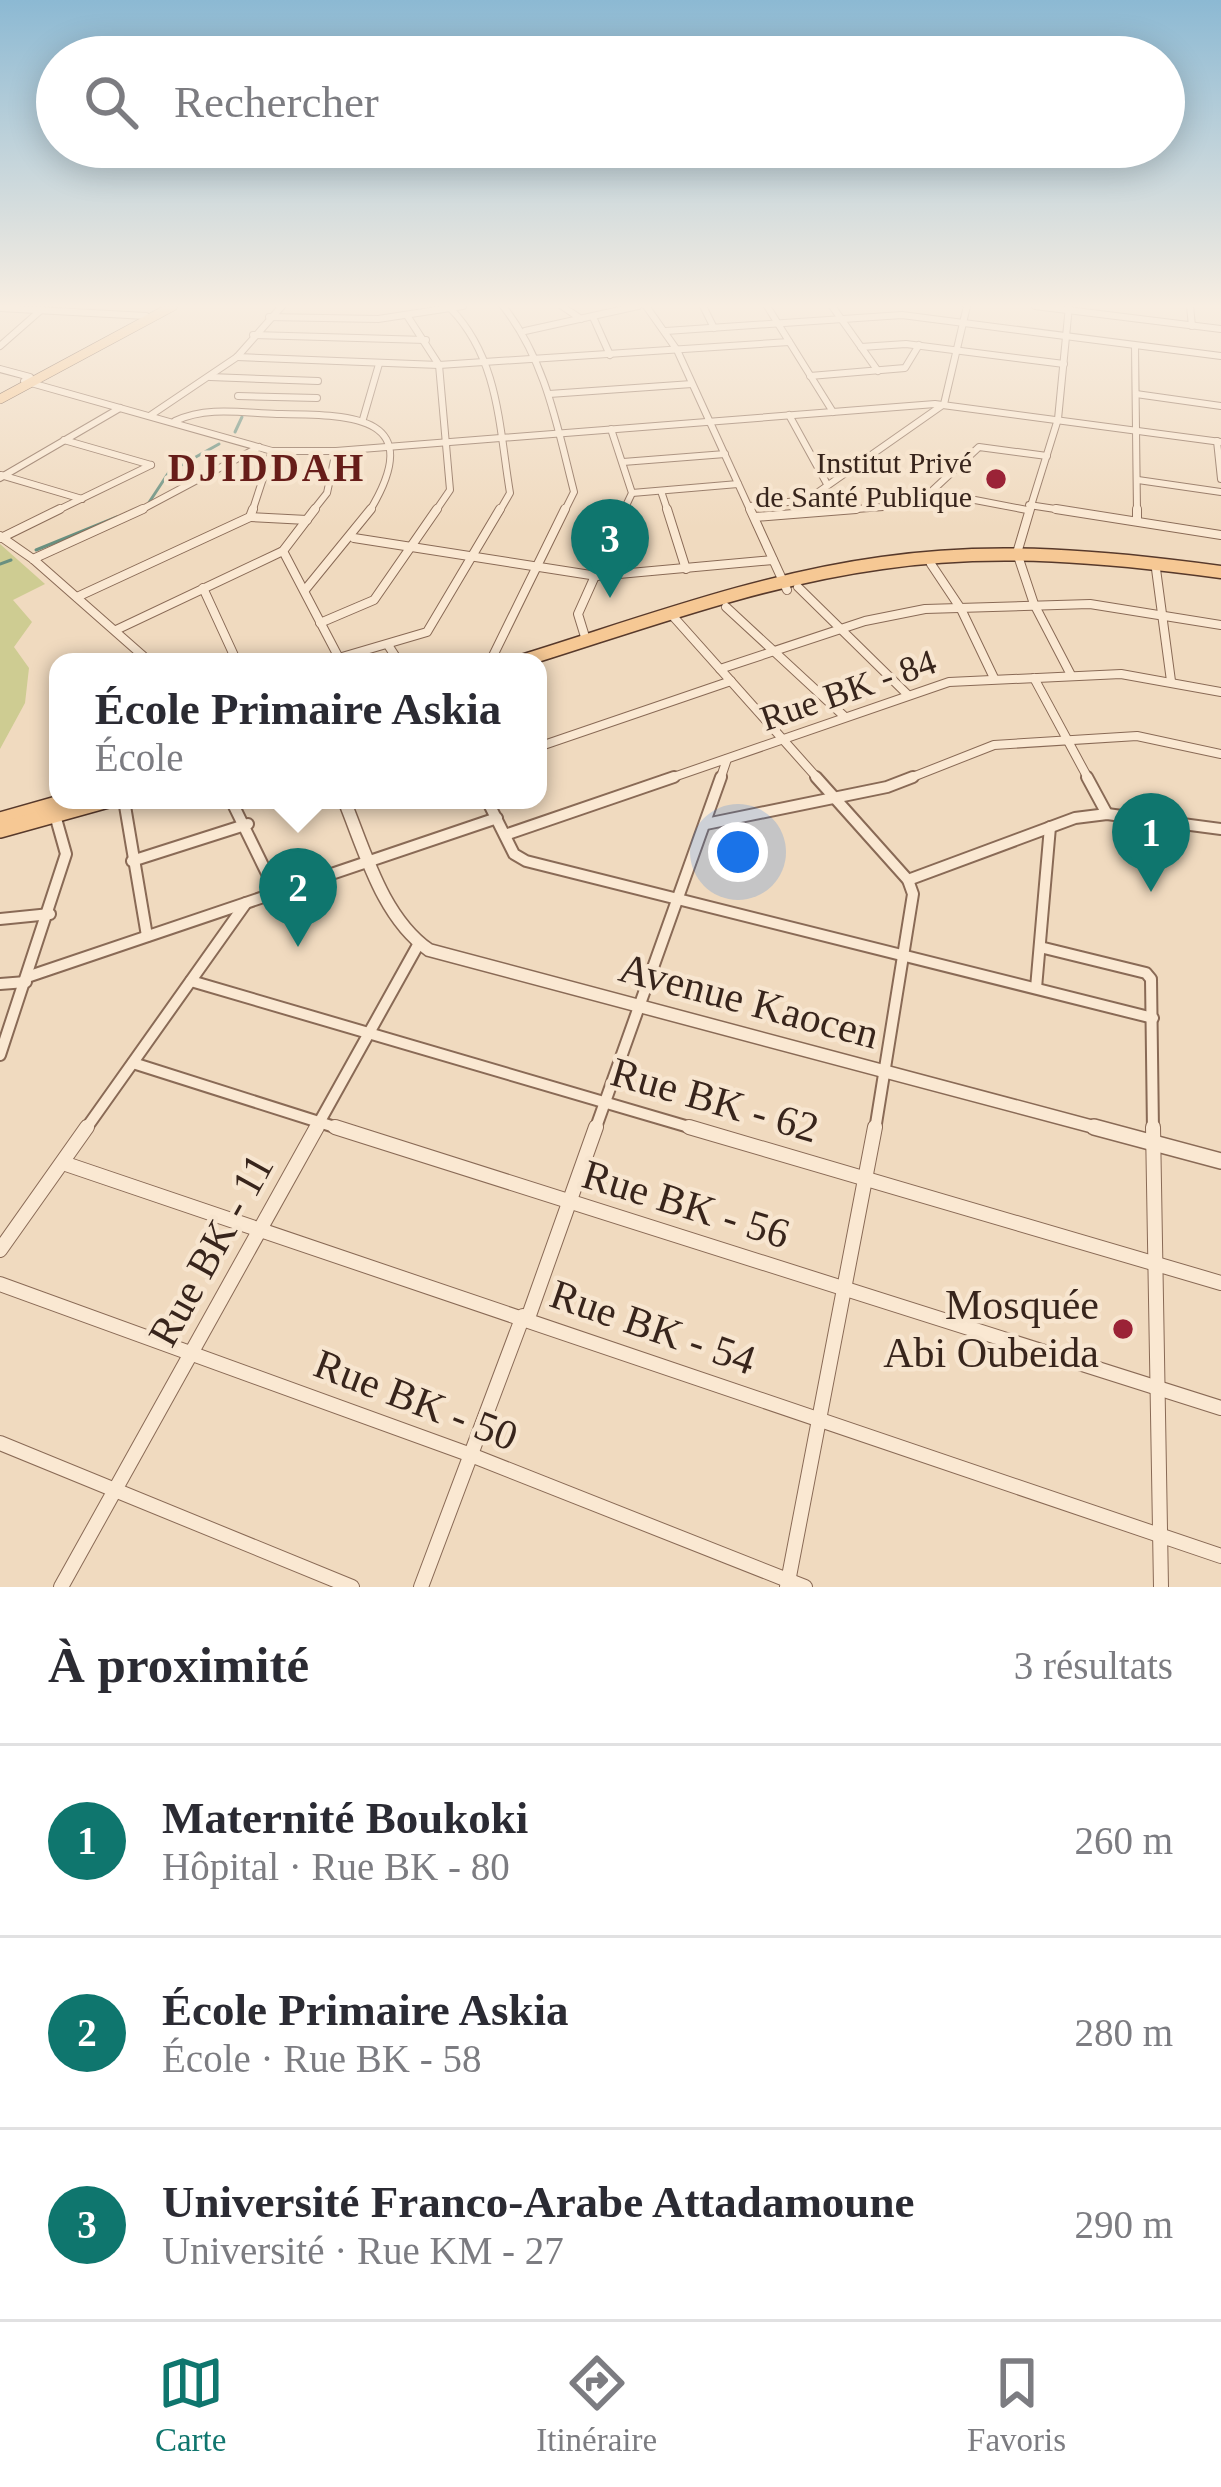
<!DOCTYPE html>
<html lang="fr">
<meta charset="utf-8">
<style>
body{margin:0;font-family:Georgia,serif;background:#f7f7f7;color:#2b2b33}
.you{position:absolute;left:738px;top:852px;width:42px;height:42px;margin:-30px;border:9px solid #fff;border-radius:50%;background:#1a73e8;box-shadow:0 0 0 18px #1a73e833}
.badge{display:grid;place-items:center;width:78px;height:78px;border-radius:50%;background:#0f766e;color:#fff;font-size:39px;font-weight:700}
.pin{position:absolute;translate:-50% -99px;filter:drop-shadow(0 3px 6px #0008)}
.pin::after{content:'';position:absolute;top:63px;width:42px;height:36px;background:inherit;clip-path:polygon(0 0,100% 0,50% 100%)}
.popup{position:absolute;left:49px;top:653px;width:498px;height:156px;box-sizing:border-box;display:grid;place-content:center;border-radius:24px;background:#fff;filter:drop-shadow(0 3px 9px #0005);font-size:39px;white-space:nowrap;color:#7c7c81}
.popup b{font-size:45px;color:#2b2b33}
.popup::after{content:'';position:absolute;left:50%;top:100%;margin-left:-24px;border:24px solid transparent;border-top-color:#fff}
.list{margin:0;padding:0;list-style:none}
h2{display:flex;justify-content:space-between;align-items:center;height:156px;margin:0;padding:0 48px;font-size:51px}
h2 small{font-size:39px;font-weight:400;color:#7c7c81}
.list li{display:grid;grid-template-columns:78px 1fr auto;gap:36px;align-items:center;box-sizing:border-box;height:192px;padding:0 48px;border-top:3px solid #e1e1e2}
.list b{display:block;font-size:45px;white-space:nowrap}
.list p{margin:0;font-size:39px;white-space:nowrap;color:#7c7c81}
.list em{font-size:39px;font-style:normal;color:#7c7c81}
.icon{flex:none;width:66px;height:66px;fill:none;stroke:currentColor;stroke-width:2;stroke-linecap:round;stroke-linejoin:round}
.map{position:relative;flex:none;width:1221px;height:1587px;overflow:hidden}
.search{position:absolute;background:#fff;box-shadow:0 6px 30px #0003;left:36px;right:36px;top:36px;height:132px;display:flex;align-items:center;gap:30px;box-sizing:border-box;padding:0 42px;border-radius:66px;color:#7c7c81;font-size:45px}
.sheet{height:732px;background:#fff}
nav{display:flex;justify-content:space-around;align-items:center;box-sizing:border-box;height:168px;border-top:3px solid #e1e1e2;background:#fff;font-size:33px;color:#7c7c81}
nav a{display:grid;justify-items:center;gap:6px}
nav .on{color:#0f766e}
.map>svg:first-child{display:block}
.green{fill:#cecc92}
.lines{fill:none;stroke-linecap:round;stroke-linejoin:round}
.stream{stroke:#699080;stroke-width:3}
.minor-far3-casing{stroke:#896a56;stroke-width:8}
.minor-far2-casing{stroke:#896a56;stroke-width:10}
.minor-far1-casing{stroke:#896a56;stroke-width:14}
.minor-casing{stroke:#896a56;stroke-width:16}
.tertiary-far1-casing{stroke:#896a56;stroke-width:15}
.tertiary-casing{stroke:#896a56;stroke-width:18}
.primary-far2-casing{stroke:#57392b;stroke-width:10}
.primary-far1-casing{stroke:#57392b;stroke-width:15}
.primary-casing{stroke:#57392b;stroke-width:18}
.minor-far3{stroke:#fae8d2;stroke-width:6}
.minor-far2{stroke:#fae8d2;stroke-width:8}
.minor-far1{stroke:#fae8d2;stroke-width:10}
.minor{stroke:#fae8d2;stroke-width:14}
.tertiary-far1{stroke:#fae8d2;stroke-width:12}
.tertiary{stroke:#fae8d2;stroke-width:15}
.primary-far2{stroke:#f6c894;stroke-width:9}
.primary-far1{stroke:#f6c894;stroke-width:12}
.primary{stroke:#f6c894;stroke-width:15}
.poi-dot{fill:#9b2337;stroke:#f7e5cf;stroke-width:4.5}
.labels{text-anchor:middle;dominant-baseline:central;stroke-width:9;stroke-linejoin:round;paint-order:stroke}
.far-poi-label{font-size:30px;fill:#38251c;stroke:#f7e5cf;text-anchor:end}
.street-label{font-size:36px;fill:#38251c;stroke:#f7e5cf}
.far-district-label{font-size:39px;font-weight:bold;letter-spacing:3px;fill:#671d19;stroke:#f7e5cf}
.near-street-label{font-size:42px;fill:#38251c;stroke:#f7e5cf}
.near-poi-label{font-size:42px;fill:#38251c;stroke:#f7e5cf;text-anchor:end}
</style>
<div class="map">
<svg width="1221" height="1587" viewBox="0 0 1221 1587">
<rect width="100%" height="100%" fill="#f0dabf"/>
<!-- green -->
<polygon class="green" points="0,544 45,584 13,600 32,622 14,647 29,668 25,703 0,749"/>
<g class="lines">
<!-- stream -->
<g class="stream">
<polyline points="235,432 242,417"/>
<polyline points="148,504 169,472 219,444"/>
<polyline points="36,550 117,517"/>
<polyline points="0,564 11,560"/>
</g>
<!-- minor-far3 casing -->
<g class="minor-far3-casing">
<g id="minor-far3">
<path d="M503,306C546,361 557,426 574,492L564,512"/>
<polyline points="562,306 581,319"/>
<polyline points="646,306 677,350 751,512"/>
<polyline points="703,306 714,328"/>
<polyline points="767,306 833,412"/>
<polyline points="832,306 878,371"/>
<polyline points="1035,306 1221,329"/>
<polyline points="1190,306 1192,326"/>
<polyline points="0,308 146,316"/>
<path d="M451,309C499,359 499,427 510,493L499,512"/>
<polyline points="269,317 378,319 463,306"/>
<polyline points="408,317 439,365 450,490 435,512"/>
<polyline points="593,317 610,355"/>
<polyline points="525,331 638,306"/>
<polyline points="666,331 902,315 1221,356"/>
<polyline points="253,335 426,340"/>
<polyline points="0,346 41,310"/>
<polyline points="1135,346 1137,512"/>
<polyline points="861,347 906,344 1064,364"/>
<polyline points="237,357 439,365 789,342"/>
<polyline points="0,369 30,377"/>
<polyline points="810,376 905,368 919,345"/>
<polyline points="210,377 318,381"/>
<polyline points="24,381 272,451 336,451 935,404 1221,442"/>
<polyline points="549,394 692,384"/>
<polyline points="1136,394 1221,406"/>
<polyline points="238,396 317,398"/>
<polyline points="151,415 237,357 282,306"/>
<polyline points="789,415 827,484"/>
<polyline points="363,419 379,364"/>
<path d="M175,421C208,406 242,413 277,414C351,415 429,414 369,512"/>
<polyline points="611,429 632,493 623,512"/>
<polyline points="64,440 151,465"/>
<polyline points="1217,441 1221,479"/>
<polyline points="623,462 725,454"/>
<polyline points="1,475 82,499"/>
<polyline points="0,478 120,408"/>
<polyline points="1138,480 1221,492"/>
<polyline points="661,491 668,512"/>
<polyline points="632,493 738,484"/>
<polyline points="919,503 979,447 1047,456"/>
<polyline points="1029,505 1075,512"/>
<polyline points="750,506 807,500"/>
<polyline points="54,512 151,465"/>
<polyline points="137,512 259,447"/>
<polyline points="252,512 272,451"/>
<polyline points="312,512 327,493 336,451"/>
<polyline points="814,512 807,500 944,404 967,306"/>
<polyline points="817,512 975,500 1027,510"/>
<polyline points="1029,512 1058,419 1069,306"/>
</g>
</g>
<!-- minor-far2 casing -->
<g class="minor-far2-casing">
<g id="minor-far2">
<polyline points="667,509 686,569"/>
<polyline points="750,509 787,590"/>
<polyline points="1030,509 1017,553 1034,604 1071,675"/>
<polyline points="1056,509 1221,535"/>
<polyline points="1137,509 1137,521"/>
<polyline points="250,517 307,520"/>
<polyline points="755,517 856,509"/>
<polyline points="0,536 33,559 150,662"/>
<polyline points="1,538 60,509"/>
<polyline points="354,538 597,576 773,560"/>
<polyline points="283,551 339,658"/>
<polyline points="33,559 143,509"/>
<polyline points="931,564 961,609 994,678"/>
<polyline points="1156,569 1171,681"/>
<polyline points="798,587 908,695"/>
<polyline points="203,588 237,662"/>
<polyline points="305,590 371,509"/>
<polyline points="77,597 250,517 253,509"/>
<polyline points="726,607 845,717"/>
<polyline points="671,614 819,780"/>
<polyline points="320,623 374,600 437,509"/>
<polyline points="116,630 283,551 315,509"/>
<polyline points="586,640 578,614 625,509"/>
<polyline points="388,645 399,662"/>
<polyline points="325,662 427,632 500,509"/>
<polyline points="490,662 565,509"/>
<polyline points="720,669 865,621 925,609 1090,604 1221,625"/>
<polyline points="1034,678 1089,780"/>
<polyline points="538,747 731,681"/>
<polyline points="665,780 949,682 1121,674 1221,692"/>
<polyline points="720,780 727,759"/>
<polyline points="905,780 994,745 1137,736 1221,754"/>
</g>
</g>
<!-- minor-far1 casing -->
<g class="minor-far1-casing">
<g id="minor-far1">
<polyline points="816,777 908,880 913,894 875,1130"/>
<polyline points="1087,777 1107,814"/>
<polyline points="124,800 147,936"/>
<polyline points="231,800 276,892"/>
<polyline points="487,800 514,854 526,861 1153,1018"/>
<polyline points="706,824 887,787 913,777"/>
<polyline points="505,835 674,777"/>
<polyline points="132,861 248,824"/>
<polyline points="908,880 1075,818 1107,814 1221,829"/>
<polyline points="0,919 50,914"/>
<polyline points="1040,947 1146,973 1151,979 1153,1130"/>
<polyline points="27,977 497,818"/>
<polyline points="191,981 699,1130"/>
<polyline points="0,984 26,982"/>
<polyline points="1036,988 1050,827"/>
<polyline points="0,1055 66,854 55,815"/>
<polyline points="133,1063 344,1130"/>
<polyline points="85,1130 246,903"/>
<polyline points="315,1130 418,945"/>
<polyline points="595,1130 721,777"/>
</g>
</g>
<!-- minor casing -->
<g class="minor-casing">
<g id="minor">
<polyline points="335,1127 1221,1408"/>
<polyline points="689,1127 1221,1283"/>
<polyline points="1153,1127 1161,1587"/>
<polyline points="63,1163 1221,1556"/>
<polyline points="0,1250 87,1127"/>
<polyline points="0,1284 471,1455 805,1587"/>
<polyline points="528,1318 596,1127"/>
<polyline points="0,1443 352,1587"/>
<polyline points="61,1587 317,1127"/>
<polyline points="421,1587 523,1316"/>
<polyline points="787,1587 875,1127"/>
</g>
</g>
<!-- tertiary-far1 casing -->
<g class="tertiary-far1-casing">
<path id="tertiary-far1" d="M344,800C365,851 382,917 429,950L1105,1130"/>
</g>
<!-- tertiary casing -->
<g class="tertiary-casing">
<polyline id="tertiary" points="1094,1127 1221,1161"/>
</g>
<!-- primary-far2 casing -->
<g class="primary-far2-casing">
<polyline id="primary-far2" points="0,399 173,306"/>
</g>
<!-- primary-far1 casing -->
<g class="primary-far1-casing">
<path id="primary-far1" d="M518,662C638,625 757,580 882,563C995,546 1109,557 1221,572"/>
</g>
<!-- primary casing -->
<g class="primary-casing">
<g id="primary">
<polyline points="0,820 71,800"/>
<polyline points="0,830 108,800"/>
</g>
</g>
<!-- minor-far3 -->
<use href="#minor-far3" class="minor-far3"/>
<!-- minor-far2 -->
<use href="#minor-far2" class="minor-far2"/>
<!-- minor-far1 -->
<use href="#minor-far1" class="minor-far1"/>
<!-- minor -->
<use href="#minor" class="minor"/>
<!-- tertiary-far1 -->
<use href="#tertiary-far1" class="tertiary-far1"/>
<!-- tertiary -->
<use href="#tertiary" class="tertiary"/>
<!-- primary-far2 -->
<use href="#primary-far2" class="primary-far2"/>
<!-- primary-far1 -->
<use href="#primary-far1" class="primary-far1"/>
<!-- primary -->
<use href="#primary" class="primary"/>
</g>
<!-- sky -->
<linearGradient id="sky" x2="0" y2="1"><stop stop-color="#8cb9d3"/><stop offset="0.58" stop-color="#f8eee2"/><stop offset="1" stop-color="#f8eee2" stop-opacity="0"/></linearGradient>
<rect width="1221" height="528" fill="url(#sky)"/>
<!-- markers -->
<g class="poi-dot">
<circle cx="996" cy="479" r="12"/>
<circle cx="1123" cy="1329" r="12"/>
</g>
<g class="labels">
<!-- far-poi labels -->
<g class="far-poi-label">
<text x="972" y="462">Institut Privé<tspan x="972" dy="34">de Santé Publique</tspan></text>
</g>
<!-- street labels -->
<g class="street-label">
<text transform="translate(848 690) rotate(-19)">Rue BK - 84</text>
</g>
<!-- far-district labels -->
<g class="far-district-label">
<text x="267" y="467">DJIDDAH</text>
</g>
<!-- near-street labels -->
<g class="near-street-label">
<text transform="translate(749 1001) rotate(15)">Avenue Kaocen</text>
<text transform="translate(715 1100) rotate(16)">Rue BK - 62</text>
<text transform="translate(686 1204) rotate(17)">Rue BK - 56</text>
<text transform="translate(211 1250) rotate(-61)">Rue BK - 11</text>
<text transform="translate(653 1327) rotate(19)">Rue BK - 54</text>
<text transform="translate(416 1400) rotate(21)">Rue BK - 50</text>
</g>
<!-- near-poi labels -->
<g class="near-poi-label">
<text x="1099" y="1305">Mosquée<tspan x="1099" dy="48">Abi Oubeida</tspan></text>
</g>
</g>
</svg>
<div class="you"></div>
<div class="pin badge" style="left:1151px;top:892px">1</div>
<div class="pin badge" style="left:298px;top:947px">2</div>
<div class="popup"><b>École Primaire Askia</b>École</div>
<div class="pin badge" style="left:610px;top:598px">3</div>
<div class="search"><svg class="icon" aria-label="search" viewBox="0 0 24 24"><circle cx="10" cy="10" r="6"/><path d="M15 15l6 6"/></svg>Rechercher</div>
</div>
<section class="sheet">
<h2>À proximité<small>3 résultats</small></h2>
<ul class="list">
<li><span class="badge">1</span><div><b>Maternité Boukoki</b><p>Hôpital · Rue BK - 80</p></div><em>260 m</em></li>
<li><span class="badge">2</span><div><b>École Primaire Askia</b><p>École · Rue BK - 58</p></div><em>280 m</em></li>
<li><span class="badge">3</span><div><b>Université Franco-Arabe Attadamoune</b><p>Université · Rue KM - 27</p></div><em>290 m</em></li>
</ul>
</section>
<nav>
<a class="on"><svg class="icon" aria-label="map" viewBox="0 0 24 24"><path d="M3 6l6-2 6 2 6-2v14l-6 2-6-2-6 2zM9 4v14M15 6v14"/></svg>Carte</a>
<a><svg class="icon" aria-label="directions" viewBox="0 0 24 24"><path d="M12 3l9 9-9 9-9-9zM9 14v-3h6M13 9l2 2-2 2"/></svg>Itinéraire</a>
<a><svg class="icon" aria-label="saved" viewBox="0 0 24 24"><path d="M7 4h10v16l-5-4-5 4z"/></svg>Favoris</a>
</nav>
